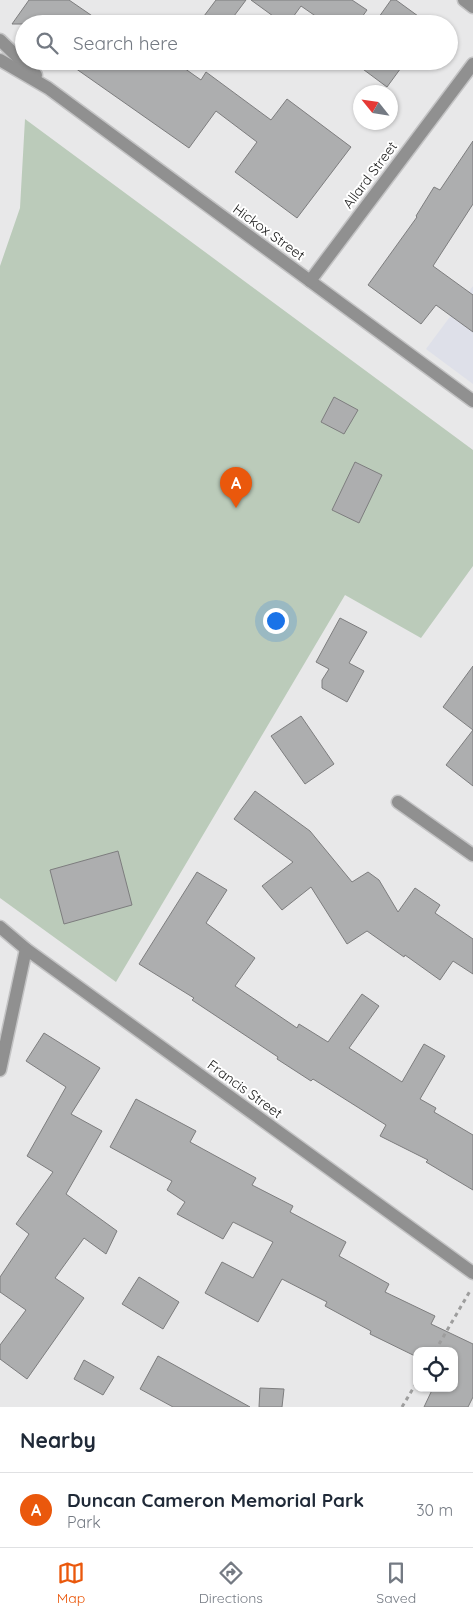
<!DOCTYPE html>
<style>
body{margin:0;font-family:Quicksand,sans-serif;background:#f6f6f7;color:#1f2937}
.controls{position:absolute;right:15px;bottom:15px;display:grid;overflow:hidden;border-radius:10px;box-shadow:0 1px 4px #0004}
.controls button{width:45px;height:45px;display:grid;place-items:center;padding:0;border:0;border-bottom:1px solid #e0e1e3;background:#fff;color:#1f2937;font:25px sans-serif}
.compass{position:absolute;left:353px;top:85px;width:45px;height:45px;border-radius:50%;background:#fff;box-shadow:0 1px 4px #0004;rotate:300deg}
.you{position:absolute;left:275px;top:620px;width:18px;height:18px;margin:-12px;border:4px solid #fff;border-radius:50%;background:#1a73e8;box-shadow:0 0 0 8px #1a73e833}
.badge{display:grid;place-items:center;width:32px;height:32px;border-radius:50%;background:#ea580c;color:#fff;font-size:16px;font-weight:700}
.pin{position:absolute;translate:-50% -41px;filter:drop-shadow(0 1px 2px #0008)}
.pin::after{content:'';position:absolute;top:26px;width:18px;height:15px;background:inherit;clip-path:polygon(0 0,100% 0,50% 100%)}
.list{margin:0;padding:0;list-style:none}
h2{display:flex;justify-content:space-between;align-items:center;height:65px;margin:0;padding:0 20px;font-size:21px}
h2 small{font-size:16px;font-weight:400;color:#747a83}
.list li{display:grid;grid-template-columns:32px 1fr auto;gap:15px;align-items:center;box-sizing:border-box;height:75px;padding:0 20px;border-top:1px solid #e0e1e3}
.list b{display:block;font-size:19px;white-space:nowrap}
.list p{margin:0;font-size:16px;white-space:nowrap;color:#747a83}
.list em{font-size:16px;font-style:normal;color:#747a83}
.icon{flex:none;width:28px;height:28px;fill:none;stroke:currentColor;stroke-width:2;stroke-linecap:round;stroke-linejoin:round}
.map{position:relative;flex:none;width:473px;height:1407px;overflow:hidden}
.search{position:absolute;background:#fff;box-shadow:0 1px 4px #0004;left:15px;right:15px;top:15px;height:55px;display:flex;align-items:center;gap:12px;box-sizing:border-box;padding:0 18px;border-radius:28px;color:#747a83;font-size:19px}
.sheet{height:140px;background:#fff}
nav{display:flex;justify-content:space-around;align-items:center;box-sizing:border-box;height:70px;border-top:1px solid #e0e1e3;background:#fff;font-size:14px;color:#747a83}
nav a{display:grid;justify-items:center;gap:2px}
nav .on{color:#ea580c}
.map>svg:first-child{display:block}
.built{fill:#dee0e9}
.green{fill:#bbcbba}
.building{fill:#adaeaf;stroke:#7d7d7e}
.lines{fill:none;stroke-linecap:round;stroke-linejoin:round}
.minor-casing{stroke:#c3c3c4;stroke-width:15}
.path{stroke:#9d9d9d;stroke-width:3;stroke-dasharray:4 4;stroke-linecap:butt}
.minor{stroke:#909090;stroke-width:12}
.labels{text-anchor:middle;dominant-baseline:central;stroke-width:4;stroke-linejoin:round;paint-order:stroke}
.street-label{font-size:14px;fill:#1d1d1d;stroke:#fff}
</style>
<div class="map">
<svg width="473" height="1407" viewBox="0 0 473 1407">
<rect width="100%" height="100%" fill="#e8e8e9"/>
<!-- built -->
<polygon class="built" points="473,286 473,384 426,349"/>
<!-- green -->
<polygon class="green" points="25,119 473,450 473,566 421,638 345,595 116,982 0,898 0,266 20,208"/>
<!-- building -->
<g class="building">
<polygon points="29,0 69,0 104,24 12,24"/>
<polygon points="216,0 246,0 228,24 198,24"/>
<polygon points="251,0 352,0 367,10 357,24 327,24 301,6 288,24 284,24"/>
<polygon points="391,0 396,0 429,24 374,24"/>
<polygon points="65,61 174,61 201,80 206,72 271,120 287,99 351,147 297,218 235,172 257,142 216,111 189,148"/>
<polygon points="352,61 406,61 387,87"/>
<polygon points="473,141 473,204 433,266 473,295 473,332 436,305 421,324 368,285 417,217 416,216 434,187 440,190"/>
<polygon points="334,397 358,410 344,434 321,422"/>
<polygon points="355,462 382,475 359,523 332,510"/>
<polygon points="340,618 367,632 349,663 364,671 347,702 322,688 322,680 329,669 316,662"/>
<polygon points="473,666 473,730 443,707"/>
<polygon points="301,716 334,764 305,784 271,736"/>
<polygon points="473,730 473,786 446,765"/>
<polygon points="255,791 310,831 352,882 368,872 379,880 398,912 415,888 440,905 435,913 473,939 473,974 453,961 440,980 405,955 404,957 367,931 347,944 311,887 282,910 262,886 293,862 234,819"/>
<polygon points="118,851 132,905 64,924 50,870"/>
<polygon points="197,872 227,890 206,923 255,958 235,986 297,1028 299,1024 328,1042 362,994 379,1006 349,1048 402,1082 424,1044 445,1056 420,1099 436,1108 434,1112 473,1135 473,1190 426,1162 428,1160 380,1136 386,1125 313,1079 311,1081 277,1059 278,1057 192,1000 194,998 139,964"/>
<polygon points="44,1033 100,1068 71,1114 102,1131 66,1194 117,1231 106,1254 84,1238 55,1278 84,1298 27,1379 0,1359 0,1345 26,1310 0,1292 0,1277 29,1234 16,1224 53,1172 27,1156 66,1087 26,1061"/>
<polygon points="136,1099 196,1131 190,1142 256,1178 252,1185 293,1206 290,1212 346,1242 339,1256 389,1284 385,1292 435,1316 431,1324 473,1344 473,1397 468,1407 424,1407 433,1388 454,1388 454,1351 417,1351 415,1356 370,1334 371,1331 325,1306 327,1302 282,1279 258,1322 205,1293 222,1262 253,1278 273,1242 233,1222 223,1239 177,1214 185,1202 167,1190 172,1181 110,1147"/>
<polygon points="139,1277 179,1302 163,1329 122,1304"/>
<polygon points="158,1356 250,1407 173,1407 140,1389"/>
<polygon points="84,1360 114,1377 103,1395 74,1379"/>
<polygon points="260,1388 284,1389 282,1407 259,1407"/>
</g>
<g class="lines">
<!-- minor casing -->
<g class="minor-casing">
<g id="minor">
<polyline points="464,0 473,7"/>
<polyline points="0,40 36,75"/>
<polyline points="0,60 48,88 473,401"/>
<polyline points="310,281 473,64"/>
<polyline points="398,802 473,855"/>
<polyline points="0,927 26,949 473,1273"/>
<polyline points="0,1070 26,949"/>
</g>
</g>
<!-- path -->
<g class="path">
<polyline points="435,1351 470,1291"/>
<polyline points="402,1407 417,1382"/>
</g>
<!-- minor -->
<use href="#minor" class="minor"/>
</g>
<g class="labels">
<!-- street labels -->
<g class="street-label">
<text transform="translate(370 175) rotate(-53)">Allard Street</text>
<text transform="translate(269 232) rotate(36)">Hickox Street</text>
<text transform="translate(245 1089) rotate(36)">Francis Street</text>
</g>
</g>
</svg>
<div class="controls">
<button><svg class="icon" aria-label="locate" viewBox="0 0 24 24"><circle cx="12" cy="12" r="6"/><path d="M12 2v4M12 18v4M2 12h4M18 12h4"/></svg></button>
</div>
<svg class="compass" viewBox="-18 -18 36 36"><path d="M0-13l5 13h-10z" fill="#e53935"/><path d="M0 13l5-13h-10z" fill="#747a83"/></svg>
<div class="you"></div>
<div class="pin badge" style="left:236px;top:508px">A</div>
<div class="search"><svg class="icon" aria-label="search" viewBox="0 0 24 24"><circle cx="10" cy="10" r="6"/><path d="M15 15l6 6"/></svg>Search here</div>
</div>
<section class="sheet">
<h2>Nearby<small></small></h2>
<ul class="list">
<li><span class="badge">A</span><div><b>Duncan Cameron Memorial Park</b><p>Park</p></div><em>30 m</em></li>
</ul>
</section>
<nav>
<a class="on"><svg class="icon" aria-label="map" viewBox="0 0 24 24"><path d="M3 6l6-2 6 2 6-2v14l-6 2-6-2-6 2zM9 4v14M15 6v14"/></svg>Map</a>
<a><svg class="icon" aria-label="directions" viewBox="0 0 24 24"><path d="M12 3l9 9-9 9-9-9zM9 14v-3h6M13 9l2 2-2 2"/></svg>Directions</a>
<a><svg class="icon" aria-label="saved" viewBox="0 0 24 24"><path d="M7 4h10v16l-5-4-5 4z"/></svg>Saved</a>
</nav>
